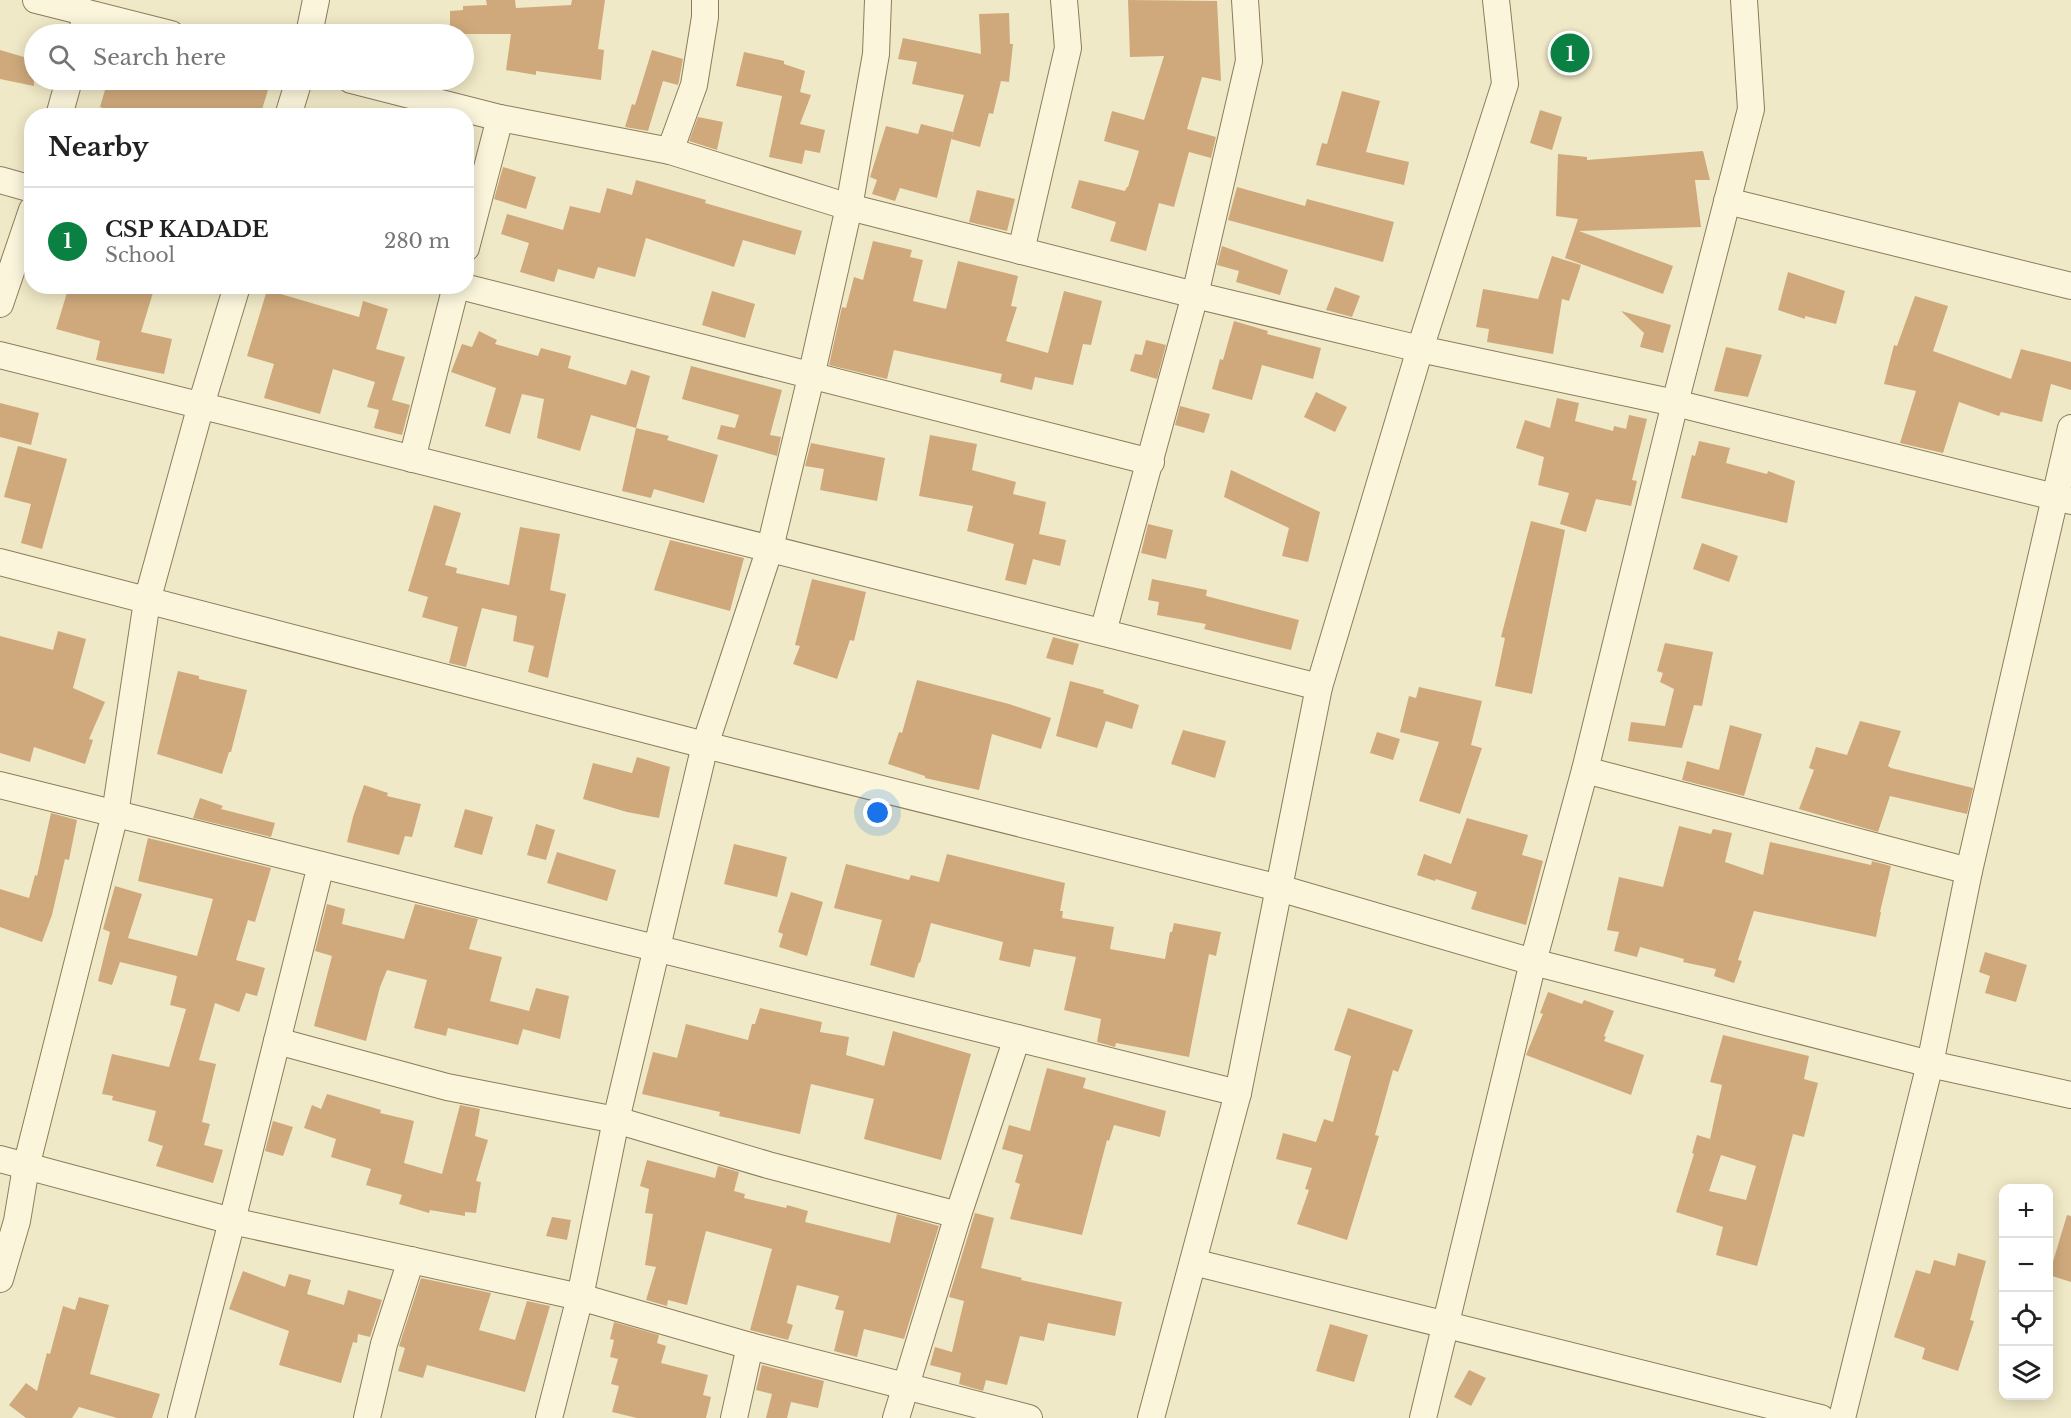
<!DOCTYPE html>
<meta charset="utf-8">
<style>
body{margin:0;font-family:"Libre Baskerville",serif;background:#f6f6f6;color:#222}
.controls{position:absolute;right:18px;bottom:18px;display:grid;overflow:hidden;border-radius:12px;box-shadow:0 3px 15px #0003}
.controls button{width:54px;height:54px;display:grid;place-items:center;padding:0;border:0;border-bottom:2px solid #e0e0e0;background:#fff;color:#222;font:30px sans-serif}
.you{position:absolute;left:878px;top:813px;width:21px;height:21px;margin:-15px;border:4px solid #fff;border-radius:50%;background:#1a73e8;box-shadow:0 0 0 9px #1a73e833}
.badge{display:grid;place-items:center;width:39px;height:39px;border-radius:50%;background:#0b8043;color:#fff;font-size:20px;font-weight:700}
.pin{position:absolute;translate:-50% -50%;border:3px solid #fff;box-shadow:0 2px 6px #0006}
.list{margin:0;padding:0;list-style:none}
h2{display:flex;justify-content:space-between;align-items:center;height:78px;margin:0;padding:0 24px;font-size:26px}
h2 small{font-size:20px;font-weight:400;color:#767676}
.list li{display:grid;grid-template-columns:39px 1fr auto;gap:18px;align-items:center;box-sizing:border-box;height:108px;padding:0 24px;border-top:2px solid #e0e0e0}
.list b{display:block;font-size:22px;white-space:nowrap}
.list p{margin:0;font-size:20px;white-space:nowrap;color:#767676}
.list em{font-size:20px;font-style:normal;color:#767676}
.icon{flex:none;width:33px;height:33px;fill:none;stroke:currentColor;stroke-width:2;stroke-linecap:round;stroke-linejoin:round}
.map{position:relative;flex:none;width:2071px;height:1418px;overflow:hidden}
.search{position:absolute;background:#fff;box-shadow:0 3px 15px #0003;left:24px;top:24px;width:450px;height:66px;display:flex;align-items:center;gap:15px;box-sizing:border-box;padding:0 21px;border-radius:33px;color:#767676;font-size:22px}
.panel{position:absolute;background:#fff;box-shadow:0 3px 15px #0003;left:24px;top:108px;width:450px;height:186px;border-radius:24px}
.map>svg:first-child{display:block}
.building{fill:#cfa97c;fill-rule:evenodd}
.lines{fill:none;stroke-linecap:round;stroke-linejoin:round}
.minor-casing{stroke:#8d7c5b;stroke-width:28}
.minor{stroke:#faf5db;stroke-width:26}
</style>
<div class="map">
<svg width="2071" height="1418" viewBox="0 0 2071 1418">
<rect width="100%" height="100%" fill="#f0e9c7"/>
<!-- building -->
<g class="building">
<polygon points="486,0 515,0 516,8 571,5 572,0 605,0 598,49 604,50 601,80 536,71 536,75 506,70 511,34 450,34 450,11 463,10 463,6 487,5"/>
<polygon points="1128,0 1217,1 1221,81 1202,77 1187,129 1216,137 1211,158 1189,152 1174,207 1159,203 1146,251 1110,241 1116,222 1071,208 1079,180 1125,191 1127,187 1128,187 1139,151 1104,141 1112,111 1144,120 1164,56 1130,57"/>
<polygon points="1009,13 1010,44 1013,44 1009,82 1001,81 993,114 989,113 980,147 951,139 964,95 912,84 917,62 898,59 903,38 981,54 979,14"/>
<polygon points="0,50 34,60 34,86 0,79"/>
<polygon points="652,50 683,59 679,81 678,85 663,81 648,131 625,127 632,104 635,105"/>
<polygon points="744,52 784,61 784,64 805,71 800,92 811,95 800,124 825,130 820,153 805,150 802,164 769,157 782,96 736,86"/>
<polygon points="108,80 147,90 150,81 167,86 169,80 271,80 260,116 129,116 100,107"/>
<polygon points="1342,91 1380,101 1366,152 1409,162 1404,185 1316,165 1322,143 1327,144"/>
<polygon points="1540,110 1562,117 1552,150 1530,143"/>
<polygon points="698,117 723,122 717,150 689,141"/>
<polygon points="921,124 953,132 937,198 900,188 895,201 872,194 877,180 870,177 886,126 918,134"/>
<polygon points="1703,151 1710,180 1695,180 1701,227 1579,231 1673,266 1663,294 1565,258 1578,219 1556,216 1558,154 1587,157 1587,160"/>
<polygon points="503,167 536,177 526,209 494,199"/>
<polygon points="636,180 706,200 705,203 802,231 795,255 743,240 734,267 646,238 635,277 598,267 594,279 558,269 554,282 520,272 529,243 501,234 507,214 563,230 570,206 600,213 607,188 632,195"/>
<polygon points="1237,187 1305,206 1307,199 1394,222 1383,262 1228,220"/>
<polygon points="977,190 1015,199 1007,231 969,222"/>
<polygon points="873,241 912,250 910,257 923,260 913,301 946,309 958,261 1018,276 1011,306 1017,307 1006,341 1048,353 1064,291 1102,301 1091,345 1083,344 1073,385 1035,377 1032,390 1000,382 1002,374 894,350 887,379 829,365 842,307 846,308 854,277 863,280"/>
<polygon points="1222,246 1288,270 1280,295 1236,282 1239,271 1217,265"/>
<polygon points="1552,256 1581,265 1569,301 1562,299 1553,354 1487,342 1489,329 1476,327 1483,289 1538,299"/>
<polygon points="1788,272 1845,291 1836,324 1805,316 1805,319 1778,310"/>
<polygon points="69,286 155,286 141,332 172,339 164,374 96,360 100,341 56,329"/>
<polygon points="1335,287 1360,296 1352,317 1326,310"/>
<polygon points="267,290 359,317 363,301 388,309 376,349 405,357 392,400 410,405 402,435 374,428 379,410 367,407 375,382 333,369 320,414 264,398 274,364 247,356"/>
<polygon points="712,291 755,304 745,338 702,325"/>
<polygon points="1915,296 1948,306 1933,351 2011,379 2021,349 2071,362 2071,390 2051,384 2042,422 2001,412 1999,416 1959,402 1943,453 1900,443 1916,391 1884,384 1894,345 1897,346"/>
<polygon points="1621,311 1671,325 1663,353 1640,347 1644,333"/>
<polygon points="1234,321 1268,331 1267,334 1321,348 1313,379 1262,365 1252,400 1212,389 1220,359 1223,360"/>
<polygon points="479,331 497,340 495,344 538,356 541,348 571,356 568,368 626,385 631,370 650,376 636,428 591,415 580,451 537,438 544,399 522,394 510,434 485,426 496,388 451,372 462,344 472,347"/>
<polygon points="1146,340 1166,345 1157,379 1130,371 1135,354 1142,355"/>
<polygon points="1726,347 1762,355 1748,397 1714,391"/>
<polygon points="691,366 782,390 770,435 781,437 777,456 717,439 721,425 735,428 739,415 682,399"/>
<polygon points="1316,392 1347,407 1335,432 1304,417"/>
<polygon points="1557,398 1579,403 1575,421 1613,431 1614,426 1626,429 1629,415 1647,419 1632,480 1637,481 1631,506 1596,499 1586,532 1560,524 1569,493 1538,485 1544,457 1516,448 1525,420 1550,428"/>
<polygon points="0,403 39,413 31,445 0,437"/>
<polygon points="1180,406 1210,414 1204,433 1175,425"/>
<polygon points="636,428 669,436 667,440 718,455 704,503 654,489 651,498 622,491"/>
<polygon points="930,435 977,444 972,470 1016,482 1013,494 1046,502 1039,534 1066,540 1060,566 1033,559 1026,585 1005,580 1014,544 967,531 973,506 919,496"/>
<polygon points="1699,441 1730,448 1726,463 1767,474 1768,471 1795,481 1787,523 1681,498 1692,455 1695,456"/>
<polygon points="811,443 885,458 877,501 820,490 824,469 805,466"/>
<polygon points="18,446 67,459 42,549 21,543 31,504 4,497"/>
<polygon points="1231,470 1320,512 1308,562 1282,556 1289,528 1224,497"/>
<polygon points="434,505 461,513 445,565 457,568 456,573 509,585 520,527 560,534 550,590 566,594 548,678 528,672 534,646 513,641 517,616 482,608 466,667 449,663 458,627 422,617 428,597 408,591"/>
<polygon points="1531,521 1565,530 1532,694 1495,686 1505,638 1501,637"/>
<polygon points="1148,524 1173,530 1166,559 1141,553"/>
<polygon points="670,540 744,558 730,611 654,590"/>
<polygon points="1702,543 1738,556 1729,582 1693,569"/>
<polygon points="812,579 866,592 854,641 850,640 837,679 793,664 800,646 795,645"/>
<polygon points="1152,579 1207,590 1206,596 1299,620 1291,650 1204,629 1206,624 1157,615 1159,602 1148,600"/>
<polygon points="58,631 86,639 73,688 105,702 89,739 93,740 85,764 34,747 30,762 0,753 0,636 53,650"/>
<polygon points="1053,637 1079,644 1073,665 1046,658"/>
<polygon points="1665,643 1713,652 1702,706 1694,705 1682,748 1628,741 1631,722 1665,726 1674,689 1660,682 1663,673 1657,671"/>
<polygon points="178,671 199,676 199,679 247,690 231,752 229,752 222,774 157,754"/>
<polygon points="917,680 1009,704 1051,718 1041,749 992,734 979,790 925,778 925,776 888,764 899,732 902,733"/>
<polygon points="1070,681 1104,690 1103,693 1139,705 1132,729 1106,721 1097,748 1056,736"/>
<polygon points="1419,687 1482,701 1471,745 1482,748 1460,814 1419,801 1439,742 1400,732 1409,696 1416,698"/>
<polygon points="1860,721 1901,731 1888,766 1891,768 1973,788 1967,814 1890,796 1878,832 1799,809 1814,770 1809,768 1816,747 1847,755"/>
<polygon points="1730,725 1762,734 1744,796 1682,780 1687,761 1719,770"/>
<polygon points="1183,730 1226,741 1215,778 1171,764"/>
<polygon points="1377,732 1400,739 1393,760 1370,753"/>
<polygon points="637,757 670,767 659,818 627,812 583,799 593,763 632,773"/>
<polygon points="364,785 388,793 387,796 421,804 412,837 405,836 399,855 347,842 353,817"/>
<polygon points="200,798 223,806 221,809 275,823 271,837 193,818"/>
<polygon points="465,809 493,817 482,855 454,847"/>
<polygon points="51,813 77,820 69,860 65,859 52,915 42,942 0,927 0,889 29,898 35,875 37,876"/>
<polygon points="1467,818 1528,835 1522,855 1543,861 1526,925 1471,909 1477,892 1436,879 1435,881 1417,875 1424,854 1451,864"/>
<polygon points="536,824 555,830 546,860 527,855"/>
<polygon points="1679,826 1711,834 1713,829 1732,833 1725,862 1763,875 1770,842 1871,865 1872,861 1891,866 1880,912 1881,912 1876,937 1754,911 1738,960 1742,961 1734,983 1714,976 1716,969 1683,962 1684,959 1640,947 1637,957 1614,951 1619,932 1607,930 1619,877 1663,887"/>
<polygon points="148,838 271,868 255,922 248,920 236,960 265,968 257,996 246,993 239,1012 215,1003 199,1060 216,1064 202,1122 210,1124 204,1145 223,1150 213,1183 156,1166 163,1146 148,1141 156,1111 112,1100 113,1096 102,1094 112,1054 169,1067 186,1009 170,1005 177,976 120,962 112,985 98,981 110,932 103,929 115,886 142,894 128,938 197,956 213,899 138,881"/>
<polygon points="734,844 787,857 777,897 724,884"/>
<polygon points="557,852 616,870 607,901 547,883"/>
<polygon points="947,854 1065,883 1060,911 1063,911 1062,918 1114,927 1110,949 1165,959 1170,932 1172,932 1174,923 1221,932 1216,956 1209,954 1189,1057 1116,1043 1115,1047 1097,1042 1101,1019 1064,1010 1076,957 1034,949 1030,967 999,960 1003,942 931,923 920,963 919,962 914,978 870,965 882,920 834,908 846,864 909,880 911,875 939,882"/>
<polygon points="791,892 823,902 807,956 779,947 783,934 778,932"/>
<polygon points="327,904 345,909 342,924 404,939 415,904 478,919 469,949 502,957 490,1001 529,1011 536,988 569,996 560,1039 523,1029 518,1045 448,1028 446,1036 414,1028 427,980 387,970 380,987 366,1041 314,1026 332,956 315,951"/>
<polygon points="1985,952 2027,965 2016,1002 1985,993 1990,976 1979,972"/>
<polygon points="1548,992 1582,1004 1584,1000 1614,1011 1604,1036 1606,1037 1604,1041 1644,1055 1631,1095 1526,1055 1543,1014 1540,1013"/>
<polygon points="760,1008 822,1022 820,1032 849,1037 846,1055 884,1066 893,1031 971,1054 941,1160 864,1139 874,1099 811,1084 800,1134 719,1116 720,1112 642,1094 653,1052 677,1058 686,1024 748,1040 752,1024 755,1024"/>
<polygon points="1348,1008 1413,1030 1398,1072 1393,1070 1375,1135 1379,1136 1347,1240 1297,1224 1309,1190 1305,1189 1312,1168 1276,1159 1283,1133 1316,1142 1324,1119 1333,1122 1351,1056 1334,1050"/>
<path d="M1723,1035L1809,1056L1804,1079L1818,1083L1804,1137L1793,1134L1757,1266L1716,1255L1723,1227L1676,1212L1694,1154L1692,1153L1697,1135L1710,1139L1722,1085L1710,1082ZM1721,1155L1756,1166L1746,1200L1709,1191Z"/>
<polygon points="1047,1068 1086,1078 1083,1088 1166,1111 1160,1137 1114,1125 1109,1141 1107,1140 1082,1235 1010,1219 1020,1184 1015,1182 1023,1155 1002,1149 1009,1125 1030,1131"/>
<polygon points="327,1094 381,1110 380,1113 414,1121 404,1163 442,1174 460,1105 480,1109 475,1136 488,1140 476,1181 481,1182 476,1213 465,1212 465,1216 430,1210 429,1213 399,1204 402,1195 366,1185 371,1169 331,1157 336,1139 304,1128 312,1105 321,1109"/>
<polygon points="273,1121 293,1127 283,1156 265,1151"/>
<polygon points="647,1160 715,1178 718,1166 739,1172 734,1191 745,1194 744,1198 786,1208 787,1205 808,1211 805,1222 890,1243 897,1214 939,1226 904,1339 864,1329 857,1357 834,1351 844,1311 835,1309 839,1296 797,1285 787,1323 793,1325 788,1340 750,1330 772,1249 706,1231 687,1305 668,1300 667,1306 646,1300 656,1267 645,1265 653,1214 645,1213 649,1189 640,1186"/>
<polygon points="975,1213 994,1218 981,1268 1022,1278 1021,1280 1122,1302 1115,1336 1048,1323 1044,1341 1020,1336 1007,1385 986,1380 983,1391 959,1384 961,1373 930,1365 935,1347 952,1352 964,1301 949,1297"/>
<polygon points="2067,1215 2071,1216 2071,1282 2049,1275"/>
<polygon points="552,1217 571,1220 567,1240 546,1236"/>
<polygon points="1958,1253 1986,1261 1970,1320 1974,1321 1958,1371 1922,1359 1925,1348 1894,1337 1916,1270 1930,1274 1934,1260 1955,1266"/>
<polygon points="243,1271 285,1287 289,1274 311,1280 307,1294 344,1305 348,1290 382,1300 370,1337 358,1334 357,1343 353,1342 341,1383 279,1365 289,1331 229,1309"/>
<polygon points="421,1278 491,1293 479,1330 515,1340 527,1301 550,1306 525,1392 427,1365 423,1378 398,1371 405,1348 399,1346"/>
<polygon points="79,1297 109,1305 90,1374 160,1394 152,1418 117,1418 79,1407 72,1418 26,1418 9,1405 26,1383 37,1391 47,1353 50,1354 63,1306 75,1310"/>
<polygon points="614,1322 659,1335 657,1343 666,1346 661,1363 708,1375 703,1395 711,1397 706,1418 637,1418 612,1412 619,1386 611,1384 618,1359 610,1357 614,1340 610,1339"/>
<polygon points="1330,1324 1368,1335 1354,1382 1316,1371"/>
<polygon points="762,1365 824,1381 818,1408 791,1402 787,1418 766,1418 772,1394 756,1390"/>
<polygon points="1469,1370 1486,1378 1471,1406 1454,1397"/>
</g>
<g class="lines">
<!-- minor casing -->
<g class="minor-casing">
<g id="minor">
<polyline points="36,0 171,34"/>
<polyline points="81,34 87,13"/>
<polyline points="309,34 316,0"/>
<polyline points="351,80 500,118 670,151 849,207 1195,295 1420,349 1675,403 2071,501"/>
<polyline points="59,116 69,80"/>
<polyline points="288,116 299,80"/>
<polyline points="670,151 694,85 705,17 705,0"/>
<polyline points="0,180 32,189"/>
<polyline points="1727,201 2071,286"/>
<polyline points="466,248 500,118"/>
<polyline points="1021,251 1068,48 1064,0"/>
<polyline points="460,286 1151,462"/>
<polyline points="0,304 32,210"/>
<polyline points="0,355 1319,687"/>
<polyline points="412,459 456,286"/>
<polyline points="0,562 705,745 1279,888 1533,962 1930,1064 2071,1095"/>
<polyline points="1103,632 1195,295 1249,61 1245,0"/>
<polyline points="1585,770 1969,871"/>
<polyline points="0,785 1238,1093"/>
<polyline points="277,1041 447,1087 616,1120 768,1165 958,1215"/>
<polyline points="0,1159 232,1221 580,1297 750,1346 1029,1418"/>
<polyline points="1193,1262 1821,1418"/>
<polyline points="0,1279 17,1221 26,1167 115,814 147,601 201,405 237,286"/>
<polyline points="181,1418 232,1221 321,865"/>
<polyline points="367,1418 384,1344 411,1260"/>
<polyline points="549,1418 580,1297 616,1120 705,745 770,548 811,377 849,207 876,54 878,0"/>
<polyline points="734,1418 750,1346"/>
<polyline points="896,1418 958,1215 1017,1038"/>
<polyline points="1151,1418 1238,1093 1319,687 1420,349 1505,84 1496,0"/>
<polyline points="1423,1418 1533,962 1585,770 1675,403 1751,109 1744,0"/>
<polyline points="1842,1418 1930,1064 1969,871 2071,428"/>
</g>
</g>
<!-- minor -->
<use href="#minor" class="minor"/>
</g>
</svg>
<div class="controls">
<button>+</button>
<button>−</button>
<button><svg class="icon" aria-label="locate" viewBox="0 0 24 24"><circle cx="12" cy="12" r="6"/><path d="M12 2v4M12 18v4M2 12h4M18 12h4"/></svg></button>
<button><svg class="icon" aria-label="layers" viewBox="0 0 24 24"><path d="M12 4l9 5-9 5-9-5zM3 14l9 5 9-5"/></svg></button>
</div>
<div class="you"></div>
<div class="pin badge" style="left:1570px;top:53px">1</div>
<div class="search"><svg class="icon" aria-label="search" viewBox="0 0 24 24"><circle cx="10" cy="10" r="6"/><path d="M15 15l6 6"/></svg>Search here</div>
<section class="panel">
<h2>Nearby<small></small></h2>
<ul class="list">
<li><span class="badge">1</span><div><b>CSP KADADE</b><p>School</p></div><em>280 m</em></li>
</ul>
</section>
</div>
